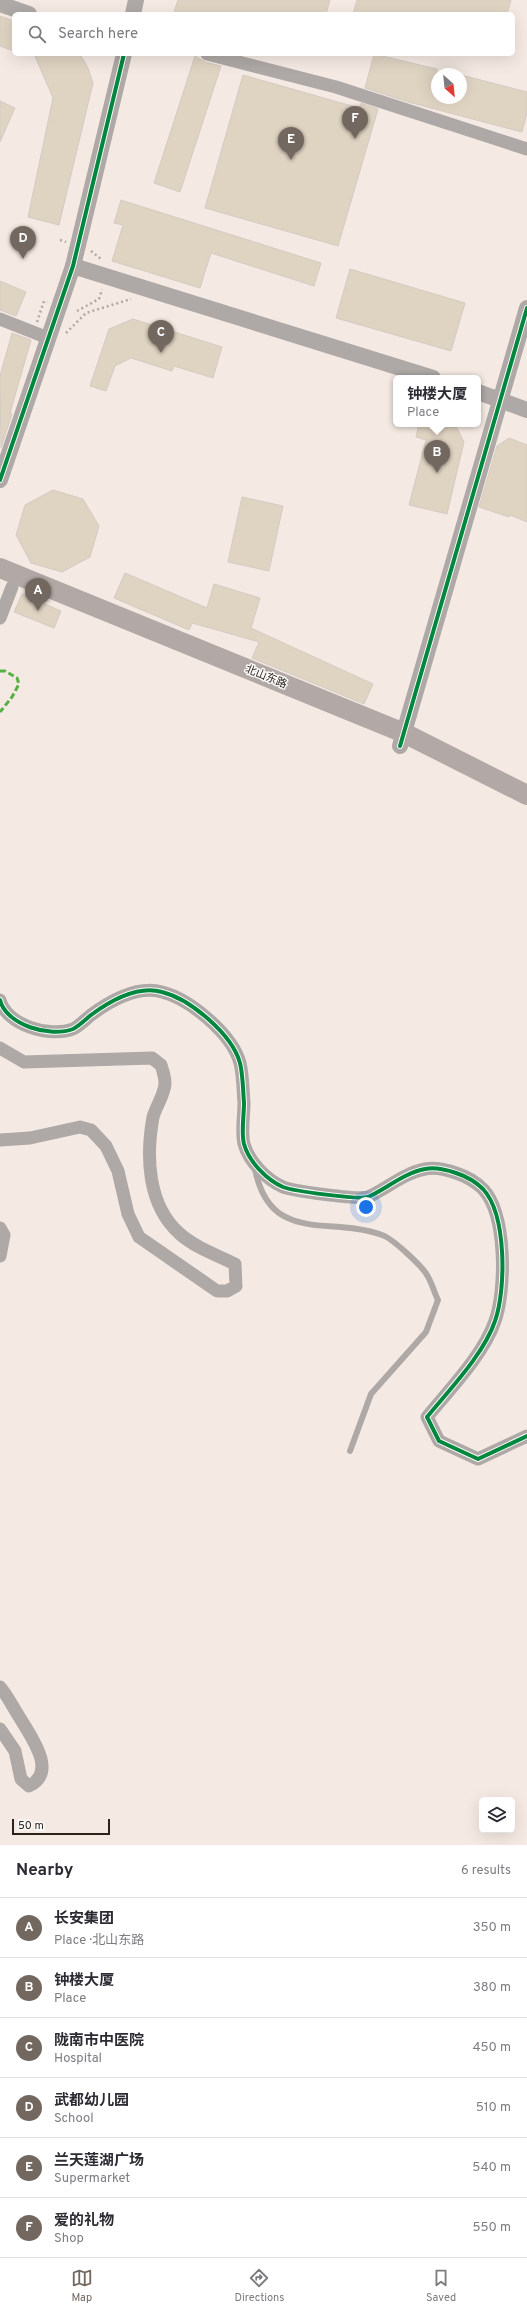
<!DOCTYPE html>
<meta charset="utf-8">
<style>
body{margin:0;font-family:Overpass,"Noto Sans SC",sans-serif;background:#f7f7f7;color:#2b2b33}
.controls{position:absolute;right:12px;bottom:12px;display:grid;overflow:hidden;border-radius:6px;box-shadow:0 4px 16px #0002}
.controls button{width:36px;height:36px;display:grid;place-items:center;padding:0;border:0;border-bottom:1px solid #e1e1e2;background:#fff;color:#2b2b33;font:20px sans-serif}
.compass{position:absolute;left:431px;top:68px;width:36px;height:36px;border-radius:50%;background:#fff;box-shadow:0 4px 16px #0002;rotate:153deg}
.scale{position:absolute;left:12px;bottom:10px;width:98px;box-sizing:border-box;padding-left:4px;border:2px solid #2d221a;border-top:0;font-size:11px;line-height:14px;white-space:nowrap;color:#2d221a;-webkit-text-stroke:3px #fafafa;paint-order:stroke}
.you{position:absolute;left:366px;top:1207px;width:14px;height:14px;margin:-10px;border:3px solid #fff;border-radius:50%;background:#1a73e8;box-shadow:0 0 0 6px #1a73e833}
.badge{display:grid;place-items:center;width:26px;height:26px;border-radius:50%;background:#736860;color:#fff;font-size:13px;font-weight:700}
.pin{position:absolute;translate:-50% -33px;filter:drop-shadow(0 1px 2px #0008)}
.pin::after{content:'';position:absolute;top:21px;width:14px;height:12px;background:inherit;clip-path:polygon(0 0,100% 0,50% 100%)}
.popup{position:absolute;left:393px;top:375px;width:88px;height:52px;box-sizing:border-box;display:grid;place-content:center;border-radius:6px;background:#fff;filter:drop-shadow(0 1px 3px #0005);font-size:13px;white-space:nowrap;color:#7c7c81}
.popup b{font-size:15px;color:#2b2b33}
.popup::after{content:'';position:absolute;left:50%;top:100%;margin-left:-8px;border:8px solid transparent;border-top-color:#fff}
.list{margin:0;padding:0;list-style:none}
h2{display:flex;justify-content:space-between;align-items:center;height:52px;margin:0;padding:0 16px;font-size:17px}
h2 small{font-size:13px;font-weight:400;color:#7c7c81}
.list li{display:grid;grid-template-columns:26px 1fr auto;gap:12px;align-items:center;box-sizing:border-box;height:60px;padding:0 16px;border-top:1px solid #e1e1e2}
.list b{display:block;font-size:15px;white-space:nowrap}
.list p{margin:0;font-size:13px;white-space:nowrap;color:#7c7c81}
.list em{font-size:13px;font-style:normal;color:#7c7c81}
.icon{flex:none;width:22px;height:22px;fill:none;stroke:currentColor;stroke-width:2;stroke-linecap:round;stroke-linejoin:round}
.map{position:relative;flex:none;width:527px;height:1845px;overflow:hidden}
.search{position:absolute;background:#fff;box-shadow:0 4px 16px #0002;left:12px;right:12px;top:12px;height:44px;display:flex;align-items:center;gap:10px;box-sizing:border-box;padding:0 14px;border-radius:6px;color:#7c7c81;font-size:15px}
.sheet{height:412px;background:#fff}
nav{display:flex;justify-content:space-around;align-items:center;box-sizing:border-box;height:56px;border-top:1px solid #e1e1e2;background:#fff;font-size:11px;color:#7c7c81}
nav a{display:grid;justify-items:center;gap:2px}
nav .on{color:#736860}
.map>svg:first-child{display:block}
.building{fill:#dfd3c2;stroke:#d3cbc3}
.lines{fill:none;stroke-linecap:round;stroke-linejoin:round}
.path{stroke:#afa9a5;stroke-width:2.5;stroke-dasharray:2 3;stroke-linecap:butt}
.service{stroke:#aea8a6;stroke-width:6}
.minor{stroke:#aea8a6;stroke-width:13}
.tertiary{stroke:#aea8a6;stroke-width:16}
.primary{stroke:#b2a9a6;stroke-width:20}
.quiet{stroke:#56b145;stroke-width:3;stroke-dasharray:6 3;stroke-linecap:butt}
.cycleway-casing{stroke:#fafafa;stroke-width:6}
.cycleway{stroke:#00873e;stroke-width:4}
.labels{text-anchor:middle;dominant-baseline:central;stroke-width:3;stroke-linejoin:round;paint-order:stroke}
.street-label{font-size:11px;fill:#2d221a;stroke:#fafafa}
</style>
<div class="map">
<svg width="527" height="1845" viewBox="0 0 527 1845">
<rect width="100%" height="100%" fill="#f5eae3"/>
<!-- building -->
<g class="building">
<polygon points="178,0 330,0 326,14 180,14 174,12"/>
<polygon points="357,0 511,0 507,14 353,14"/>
<polygon points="0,16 14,21 14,51 0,46"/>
<polygon points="34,54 80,54 88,68 93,83 59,225 28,217 53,98"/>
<polygon points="374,54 437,69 437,98 461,98 461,75 527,92 527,113 522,132 408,102 365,88"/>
<polygon points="195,56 205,62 221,66 180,192 154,183"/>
<polygon points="243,75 359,108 361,103 378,109 338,246 205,208"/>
<polygon points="0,101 15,108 0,142"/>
<polygon points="121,200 321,263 314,286 211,253 200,288 112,261 123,225 114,223"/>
<polygon points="350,269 465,303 451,351 336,318"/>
<polygon points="0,281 26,292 16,316 0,310"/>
<polygon points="133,319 222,347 213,378 174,366 172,371 131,358 115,366 106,391 90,386 109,329"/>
<polygon points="12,333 31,340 10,413 12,414 1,448 0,376"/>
<polygon points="419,424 455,424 464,442 447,514 409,505 426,440 416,437"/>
<polygon points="509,438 527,445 527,522 510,515 509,517 479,507 497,446"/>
<polygon points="53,490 83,499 99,526 90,557 62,572 31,563 16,535 25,505"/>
<polygon points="242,497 283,506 269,571 228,562"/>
<polygon points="125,573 207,608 214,584 260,598 251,628 373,684 364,704 252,658 259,642 192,623 189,630 114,598"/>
<polygon points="22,594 61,611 54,628 14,612"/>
</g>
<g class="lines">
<!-- path -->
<g class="path">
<polyline points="60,240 66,242"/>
<polyline points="91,251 101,259"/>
<polyline points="77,311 99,299 102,289"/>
<polyline points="37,322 44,301 47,302"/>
<polyline points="66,333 86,313 131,299"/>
</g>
<!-- service -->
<path class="service" d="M255,1169C270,1245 330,1216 382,1235C392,1238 422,1266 427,1275C432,1283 434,1292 438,1300L426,1332L371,1394L350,1451"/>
<!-- minor -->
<g class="minor">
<polyline points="207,54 336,87 527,149"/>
<polyline points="0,319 48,338"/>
<polyline points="0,618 12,587"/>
<path d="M0,1000C6,1025 50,1038 73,1029C79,1026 86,1019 91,1015C110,1001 137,985 162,992C190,999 232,1034 240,1063C243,1075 243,1091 244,1103C244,1116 241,1132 244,1144C249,1162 267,1180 283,1187C293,1191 359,1200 368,1197C386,1189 404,1173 425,1169C435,1167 447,1170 456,1173C465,1176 476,1182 483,1189C507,1215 506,1290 495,1321C484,1354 449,1390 427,1417L439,1441L478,1459L527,1436"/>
<path d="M0,1048L24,1062L152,1058L161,1065C163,1071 165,1077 165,1083C165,1094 156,1106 153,1117C146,1156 147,1205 180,1234C196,1248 217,1255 235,1264L236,1286L227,1291H217L139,1237L128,1214L118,1171L106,1146L91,1130L80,1127L30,1138L0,1140"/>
<polyline points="0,1228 4,1235 0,1256"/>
<path d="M0,1687C8,1696 13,1708 20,1718C31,1737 58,1772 29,1786L21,1779L15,1751L0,1729"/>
</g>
<!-- tertiary -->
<g class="tertiary">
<polyline points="0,4 29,14"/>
<polyline points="133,14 136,0"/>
<polyline points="73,266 433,378"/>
<polyline points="478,392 527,410"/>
<polyline points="0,480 73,266 124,54"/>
<polyline points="400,746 527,308"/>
</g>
<!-- primary -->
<polyline class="primary" points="0,568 404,733 527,795"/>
<!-- quiet -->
<polyline class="quiet" points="0,671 5,671 17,678 19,684 12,697 0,712"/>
<!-- cycleway casing -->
<g class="cycleway-casing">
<g id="cycleway">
<polyline points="0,480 73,266 124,54"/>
<polyline points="400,746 527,308"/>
<path d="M0,1000C6,1025 50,1038 73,1029C79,1026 86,1019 91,1015C110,1001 137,985 162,992C190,999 232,1034 240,1063C243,1075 243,1091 244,1103C244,1116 241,1132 244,1144C249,1162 267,1180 283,1187C293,1191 359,1200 368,1197C386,1189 404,1173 425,1169C435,1167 447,1170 456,1173C465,1176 476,1182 483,1189C507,1215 506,1290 495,1321C484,1354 449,1390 427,1417L439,1441L478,1459L527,1436"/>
</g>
</g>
<!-- cycleway -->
<use href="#cycleway" class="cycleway"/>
</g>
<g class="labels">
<!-- street labels -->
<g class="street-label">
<text transform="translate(266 677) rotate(22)">北山东路</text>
</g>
</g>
</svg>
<div class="controls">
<button><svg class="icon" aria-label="layers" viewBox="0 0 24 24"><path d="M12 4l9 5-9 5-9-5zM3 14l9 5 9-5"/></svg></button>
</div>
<svg class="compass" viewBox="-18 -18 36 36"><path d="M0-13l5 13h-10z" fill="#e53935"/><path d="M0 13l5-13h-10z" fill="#7c7c81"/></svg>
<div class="scale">50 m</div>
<div class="you"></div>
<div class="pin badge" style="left:38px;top:611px">A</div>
<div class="pin badge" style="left:437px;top:473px">B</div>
<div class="popup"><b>钟楼大厦</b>Place</div>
<div class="pin badge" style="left:161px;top:353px">C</div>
<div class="pin badge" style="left:23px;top:259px">D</div>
<div class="pin badge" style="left:291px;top:160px">E</div>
<div class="pin badge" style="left:355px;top:139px">F</div>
<div class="search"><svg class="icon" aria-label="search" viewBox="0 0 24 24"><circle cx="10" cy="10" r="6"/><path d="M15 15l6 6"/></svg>Search here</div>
</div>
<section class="sheet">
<h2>Nearby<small>6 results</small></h2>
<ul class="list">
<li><span class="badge">A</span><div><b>长安集团</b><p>Place · 北山东路</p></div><em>350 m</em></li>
<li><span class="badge">B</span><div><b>钟楼大厦</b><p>Place</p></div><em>380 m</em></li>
<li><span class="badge">C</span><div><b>陇南市中医院</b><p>Hospital</p></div><em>450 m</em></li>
<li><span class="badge">D</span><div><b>武都幼儿园</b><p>School</p></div><em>510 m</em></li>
<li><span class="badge">E</span><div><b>兰天·莲湖广场</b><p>Supermarket</p></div><em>540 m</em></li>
<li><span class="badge">F</span><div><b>爱的礼物</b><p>Shop</p></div><em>550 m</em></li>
</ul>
</section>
<nav>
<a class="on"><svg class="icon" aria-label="map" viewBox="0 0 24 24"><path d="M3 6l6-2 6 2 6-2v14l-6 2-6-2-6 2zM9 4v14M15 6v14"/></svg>Map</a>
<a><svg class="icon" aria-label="directions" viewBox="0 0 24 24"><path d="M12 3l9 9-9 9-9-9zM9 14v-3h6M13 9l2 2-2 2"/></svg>Directions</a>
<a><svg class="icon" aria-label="saved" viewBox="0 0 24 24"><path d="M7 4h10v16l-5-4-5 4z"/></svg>Saved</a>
</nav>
